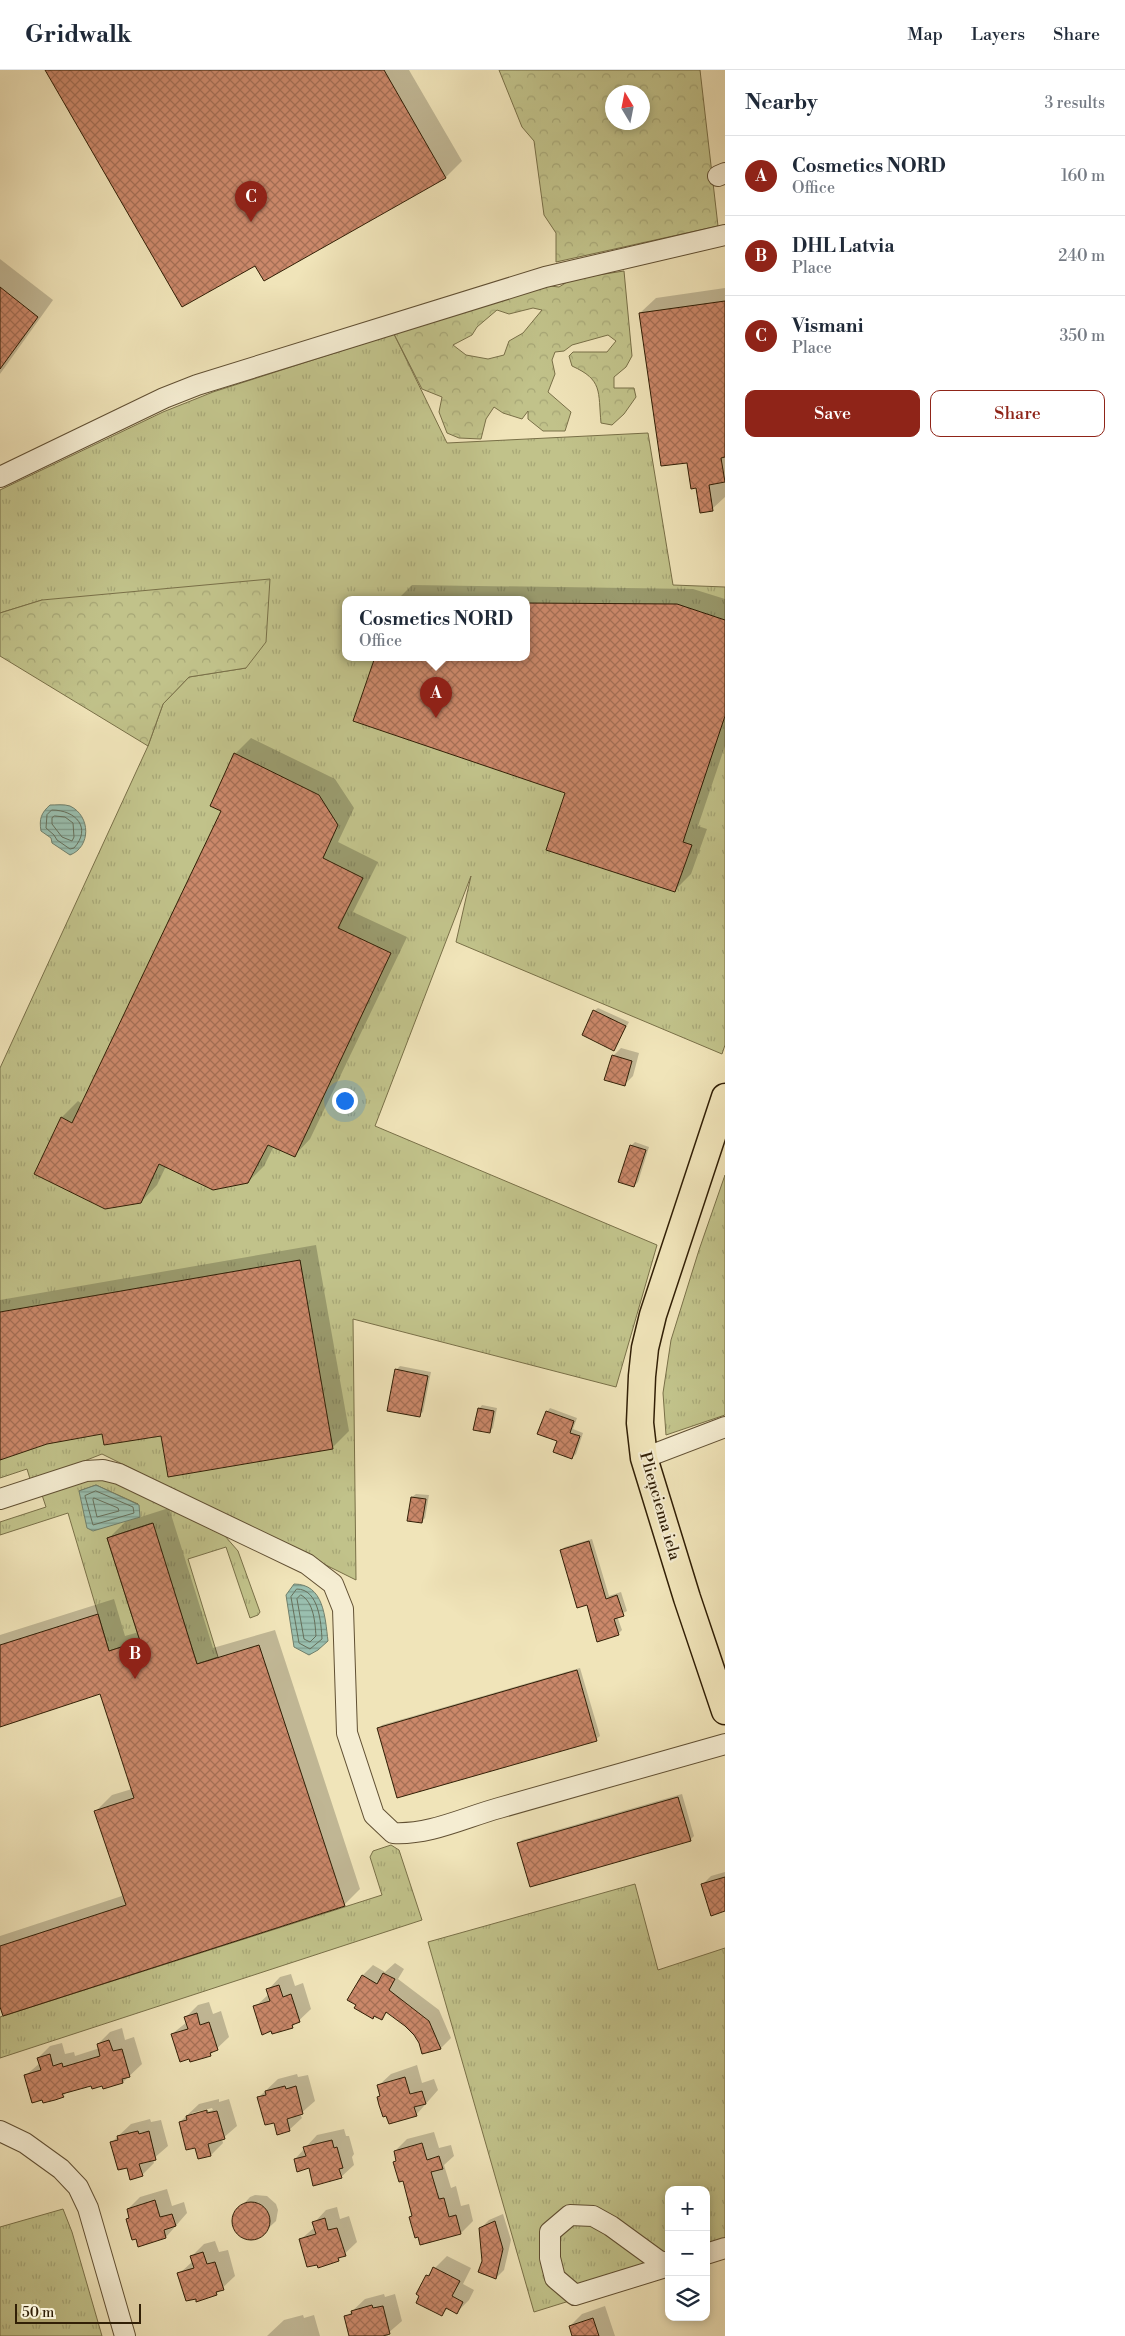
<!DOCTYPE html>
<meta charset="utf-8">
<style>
body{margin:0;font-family:"Libre Bodoni",serif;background:#f2f2f3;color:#1f2937}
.controls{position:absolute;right:15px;bottom:15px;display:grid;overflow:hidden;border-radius:10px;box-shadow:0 2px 8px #0003}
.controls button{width:45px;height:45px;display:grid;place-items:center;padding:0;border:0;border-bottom:1px solid #e0e1e3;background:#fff;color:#1f2937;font:25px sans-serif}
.compass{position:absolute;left:605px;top:15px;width:45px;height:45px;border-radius:50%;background:#fff;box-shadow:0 2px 8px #0003;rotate:350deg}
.scale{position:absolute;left:15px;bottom:12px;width:126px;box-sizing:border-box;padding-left:5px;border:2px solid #311f06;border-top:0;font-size:14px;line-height:18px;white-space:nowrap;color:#311f06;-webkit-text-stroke:4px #f5edd2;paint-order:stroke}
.you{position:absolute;left:344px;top:1030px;width:18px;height:18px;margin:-12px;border:4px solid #fff;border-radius:50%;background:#1a73e8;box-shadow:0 0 0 8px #1a73e833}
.badge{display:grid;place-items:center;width:32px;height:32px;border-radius:50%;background:#8f2418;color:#fff;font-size:16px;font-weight:700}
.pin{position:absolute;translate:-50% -41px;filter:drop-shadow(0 1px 2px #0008)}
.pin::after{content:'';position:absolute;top:26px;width:18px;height:15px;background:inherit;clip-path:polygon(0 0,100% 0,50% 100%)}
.popup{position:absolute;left:342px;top:526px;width:188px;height:65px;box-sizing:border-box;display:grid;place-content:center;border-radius:10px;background:#fff;filter:drop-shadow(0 1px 4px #0005);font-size:16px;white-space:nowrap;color:#747a83}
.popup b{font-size:19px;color:#1f2937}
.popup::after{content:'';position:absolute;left:50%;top:100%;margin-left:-10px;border:10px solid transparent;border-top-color:#fff}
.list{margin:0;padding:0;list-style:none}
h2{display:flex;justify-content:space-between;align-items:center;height:65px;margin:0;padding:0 20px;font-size:21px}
h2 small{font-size:16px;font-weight:400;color:#747a83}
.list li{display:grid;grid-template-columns:32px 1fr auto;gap:15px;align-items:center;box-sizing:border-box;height:80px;padding:0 20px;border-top:1px solid #e0e1e3}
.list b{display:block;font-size:19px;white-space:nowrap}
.list p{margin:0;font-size:16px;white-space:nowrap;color:#747a83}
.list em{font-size:16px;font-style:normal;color:#747a83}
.actions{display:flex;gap:10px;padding:15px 20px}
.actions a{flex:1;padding:11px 0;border:1px solid #8f2418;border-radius:10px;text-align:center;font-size:18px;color:#8f2418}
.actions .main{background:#8f2418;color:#fff}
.icon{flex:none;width:28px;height:28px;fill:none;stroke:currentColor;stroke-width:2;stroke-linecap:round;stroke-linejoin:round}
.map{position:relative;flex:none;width:725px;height:2266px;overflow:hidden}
header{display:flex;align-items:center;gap:30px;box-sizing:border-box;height:70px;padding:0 25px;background:#fff;border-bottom:1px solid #e0e1e3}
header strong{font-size:24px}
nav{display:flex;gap:28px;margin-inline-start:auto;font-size:18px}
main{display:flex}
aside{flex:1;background:#fff}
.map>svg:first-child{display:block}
.grass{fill:url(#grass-tufts);stroke:#797048;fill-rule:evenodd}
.forest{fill:url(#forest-crowns);stroke:#797048;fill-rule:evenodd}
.water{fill:url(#water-rules);stroke:#707f6b}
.shadow{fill:#0003;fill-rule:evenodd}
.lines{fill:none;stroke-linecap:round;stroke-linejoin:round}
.shore{stroke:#666f5a;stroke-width:1}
.building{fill:url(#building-cross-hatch);stroke:#311f06}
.minor-casing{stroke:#615033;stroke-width:22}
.major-casing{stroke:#311f06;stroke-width:29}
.minor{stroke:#f5edd2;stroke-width:20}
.major{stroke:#f0e4b9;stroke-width:26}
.labels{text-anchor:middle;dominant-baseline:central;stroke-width:4;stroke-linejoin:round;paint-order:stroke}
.street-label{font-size:16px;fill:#311f06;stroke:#f5edd2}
</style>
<header>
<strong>Gridwalk</strong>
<nav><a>Map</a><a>Layers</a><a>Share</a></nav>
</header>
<main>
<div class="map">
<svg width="725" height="2266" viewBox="0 0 725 2266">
<defs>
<pattern id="grass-tufts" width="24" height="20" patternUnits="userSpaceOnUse" patternTransform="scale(1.25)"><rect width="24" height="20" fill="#c1c28a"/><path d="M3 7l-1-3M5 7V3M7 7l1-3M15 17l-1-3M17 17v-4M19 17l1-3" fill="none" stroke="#a6a676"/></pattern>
<pattern id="forest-crowns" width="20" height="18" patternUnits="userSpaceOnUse" patternTransform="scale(1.25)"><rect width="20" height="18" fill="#c1c28a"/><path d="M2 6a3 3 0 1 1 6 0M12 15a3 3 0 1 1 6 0" fill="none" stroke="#a6a676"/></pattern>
<pattern id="water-rules" width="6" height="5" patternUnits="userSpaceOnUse" patternTransform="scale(1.25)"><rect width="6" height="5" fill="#9abfaf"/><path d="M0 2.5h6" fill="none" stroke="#7e9b8c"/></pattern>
<pattern id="building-cross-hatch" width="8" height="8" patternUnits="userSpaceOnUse" patternTransform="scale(1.25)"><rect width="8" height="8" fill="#cb886a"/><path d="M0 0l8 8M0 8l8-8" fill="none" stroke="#a56f55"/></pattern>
</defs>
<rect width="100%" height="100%" fill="#f0e4b9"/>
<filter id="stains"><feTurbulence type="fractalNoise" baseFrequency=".004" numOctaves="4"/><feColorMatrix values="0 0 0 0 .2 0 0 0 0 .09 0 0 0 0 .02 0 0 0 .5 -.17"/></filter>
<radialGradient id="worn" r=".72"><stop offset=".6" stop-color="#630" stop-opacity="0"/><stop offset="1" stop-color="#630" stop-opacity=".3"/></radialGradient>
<!-- grass -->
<g class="grass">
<path d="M394,264L447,373L648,363L673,515L725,517V975L722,984L456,872L471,806L375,1056L657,1175L616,1317L353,1249L356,1510L102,1384L31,1412L27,1399L0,1408V998L148,676L163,634L189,607L246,598L42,530L0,543V420L163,342L213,322ZM346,529H526V587H346Z"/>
<polygon points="725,1105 725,1345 666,1365 663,1323 671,1270 699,1180"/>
<path d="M94,1407L118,1414L225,1466L238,1481L260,1542L258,1545L250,1548L226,1477L188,1489L218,1587L197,1594L152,1453L107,1468L140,1571L109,1581L68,1443L0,1465V1452L46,1437L42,1425ZM96,1415L138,1434L79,1421Z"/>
<polygon points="391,1775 399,1780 422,1850 0,1988 0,1947 382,1825 370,1787 373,1781"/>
<polygon points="635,1814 658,1900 725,1878 725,2183 706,2188 706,2120 669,2120 669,2200 534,2242 428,1872"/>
<polygon points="63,2139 72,2162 102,2266 0,2266 0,2157"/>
</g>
<!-- forest -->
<g class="forest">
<path d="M499,0H700L718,156L556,192V163L544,145L534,71L522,57ZM612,22H642V52H612Z"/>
<path d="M624,201L632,286L626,297L614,307V318H634L636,327L624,344L612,355L601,353C598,321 603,310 572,296L569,286L573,282H607L616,271L608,265L572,275L564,281L555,282L552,290L555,304L548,322L571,342L565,361H543L528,349V341L522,349L503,343L494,337L486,349L481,369L459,368L447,363L439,342L442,327L422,319L394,264L541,215L559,217L572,209ZM533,238L542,240L523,263L509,271L504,285L488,289L466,285L453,275L472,265L477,257L497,240L509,244Z"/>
<polygon points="270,509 266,572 246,598 189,607 163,634 148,676 0,586 0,543 42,530"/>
</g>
<!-- water -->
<g class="water">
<path d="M50,735C56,735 64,734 70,736C91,746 91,777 70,785L52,773L51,768L41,761C39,749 41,743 50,735Z"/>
<polygon points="96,1415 139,1435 140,1447 93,1461 87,1458 79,1421"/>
<path d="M294,1514C324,1514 325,1547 328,1571L318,1580L309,1585L294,1577L286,1525Z"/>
</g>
<!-- shadow -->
<g class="shadow">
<polygon points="47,0 409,0 462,91 446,107 265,209 255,194"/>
<polygon points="0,189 53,230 0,304"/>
<polygon points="725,218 725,427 712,439 697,416 640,243 656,228"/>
<polygon points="412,515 693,519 725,529 725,676 698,756 707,759 691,804 675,820 566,722 355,650 376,587 526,587 526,529 398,529"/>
<polygon points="251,668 335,709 354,738 338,772 378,792 353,842 407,867 310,1069 294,1086 274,1076 264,1096 248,1112 166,1096 157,1115 141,1132 35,1104 62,1047 78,1031 82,1034 223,741 235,684"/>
<polygon points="598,938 629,952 614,979 594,941"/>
<polygon points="621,978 639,983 633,1006 625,1014 613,986"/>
<polygon points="635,1072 649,1077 638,1112 634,1116 631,1076"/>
<polygon points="316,1175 349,1361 333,1377 169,1406 162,1364 103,1362 47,1373 0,1389 0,1230"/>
<polygon points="400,1296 431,1302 423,1342 419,1345 396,1300"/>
<polygon points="482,1335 497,1338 493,1358 489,1362 479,1339"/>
<polygon points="550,1338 577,1348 573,1359 583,1363 576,1384 572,1388 559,1370 547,1342"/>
<polygon points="416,1424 429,1425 425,1448 421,1452 412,1427"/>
<polygon points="169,1438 213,1578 275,1560 360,1819 344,1835 0,1933 0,1866 125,1825 96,1741 112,1725 132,1719 101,1622 0,1655 0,1565 114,1529 125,1566 139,1562 109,1468 125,1452"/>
<polygon points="592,1469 609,1526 621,1522 627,1541 617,1546 622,1560 618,1564 587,1533 561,1480 565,1477"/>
<polygon points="580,1598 600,1666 596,1669 379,1659 382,1655"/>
<polygon points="682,1724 694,1766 690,1770 519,1774 522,1770"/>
<polygon points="725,1802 725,1840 703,1814 711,1806"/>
<polygon points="395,1893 404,1899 398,1909 439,1940 451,1968 441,1978 423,1982 420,1972 406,1955 388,1942 381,1948 349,1930 363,1905 373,1895 385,1902"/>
<polygon points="291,1904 295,1916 303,1913 311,1939 292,1957 255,1937 269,1924 268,1920 280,1907"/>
<polygon points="209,1932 213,1944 221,1941 229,1967 210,1985 172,1964 187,1952 186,1947 198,1935"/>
<polygon points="122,1958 125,1970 134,1967 142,1994 123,2012 104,2018 103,2014 92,2014 68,2021 63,2026 25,2006 40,1993 38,1988 50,1976 62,1973 65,1984 74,1982 75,1986 100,1978 98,1974 110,1962"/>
<polygon points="417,1995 422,2013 434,2009 438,2020 416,2045 378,2027 381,2024 378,2016 391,2004"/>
<polygon points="297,2004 298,2007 308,2005 315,2031 300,2044 302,2048 289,2060 275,2051 259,2027 278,2009"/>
<path d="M219,2029V2032L229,2029L237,2056L222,2069L223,2073L211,2085L196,2076L180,2052L199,2034ZM212,2038L213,2040L192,2046V2043Z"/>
<polygon points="150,2049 151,2052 161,2050 168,2076 153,2089 154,2093 142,2105 127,2096 112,2072 131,2054"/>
<polygon points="344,2059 346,2066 349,2066 354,2084 352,2087 354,2095 341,2107 310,2097 295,2089 317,2065"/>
<polygon points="434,2062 439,2078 451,2075 454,2086 444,2095 451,2118 456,2116 461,2136 469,2134 473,2151 461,2163 413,2145 404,2110 395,2092 397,2089 395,2081 407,2069"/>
<polygon points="167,2119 172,2136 184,2132 187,2143 166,2167 128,2139 140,2127"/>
<polygon points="255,2125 267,2126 276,2134 278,2140 276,2151 258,2168 252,2170 241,2166 234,2157 234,2145 250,2127"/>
<polygon points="337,2137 340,2149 349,2146 357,2172 338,2190 300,2170 315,2157 314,2153 326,2140"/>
<polygon points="503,2144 511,2170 504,2200 496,2208 483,2191 481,2158 489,2150"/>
<polygon points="215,2171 219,2182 228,2180 235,2206 216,2224 179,2204 193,2191 192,2186 204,2174"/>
<polygon points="447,2186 471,2198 463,2214 474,2220 469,2230 457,2242 448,2238 441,2245 427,2206"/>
<polygon points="384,2224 385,2227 395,2224 402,2251 387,2264 388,2266 351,2266 346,2247 365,2229"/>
<polygon points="605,2236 615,2266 574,2266 570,2256 582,2244"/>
<polygon points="303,2245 304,2248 314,2245 320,2266 267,2266 284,2250"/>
</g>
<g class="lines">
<!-- shore -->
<g class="shore">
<path d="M52,740C76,740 92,758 74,778L70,779L57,770L54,765L46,758L47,745Z"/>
<polygon points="55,746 65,747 73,753 74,767 72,771 62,767 52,754 52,748"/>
<polygon points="96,1421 133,1437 134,1443 93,1455 85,1426"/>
<polygon points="94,1428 118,1438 119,1441 97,1447 93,1430"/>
<path d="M297,1519C319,1519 321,1553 322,1569L310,1579L299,1573L291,1527Z"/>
<path d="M301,1525C314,1532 315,1553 316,1566L310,1572L304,1569L297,1529Z"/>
</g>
</g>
<!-- building -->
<g class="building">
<polygon points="45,0 384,0 446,108 264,211 255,196 182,237"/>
<polygon points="0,217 38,247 0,299"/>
<polygon points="725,231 725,387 721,388 725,412 709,415 713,441 700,443 696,418 691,419 687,393 661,396 639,243"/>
<polygon points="526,533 677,534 725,550 725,646 683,772 692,775 675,822 546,780 565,723 353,651 375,587 526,587"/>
<polygon points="234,683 319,725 338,755 323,788 363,808 338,858 391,883 295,1087 268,1075 248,1113 213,1120 159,1094 141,1133 105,1139 34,1104 61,1047 72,1053 221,741 210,736"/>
<polygon points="593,940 626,956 614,981 582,965"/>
<polygon points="612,985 632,991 625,1016 604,1010"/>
<polygon points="630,1075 646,1080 634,1117 618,1112"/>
<polygon points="300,1190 333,1379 168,1407 161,1366 104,1375 102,1364 47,1374 0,1390 0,1242"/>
<polygon points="395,1299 428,1306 420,1347 387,1341"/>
<polygon points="478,1338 494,1341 490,1363 473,1360"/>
<polygon points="546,1341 574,1351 570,1363 580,1366 572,1389 553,1382 557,1371 537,1364"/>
<polygon points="411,1427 426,1429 422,1453 407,1451"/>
<polygon points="153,1453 197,1594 259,1575 345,1836 3,1946 0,1937 0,1876 126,1835 94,1741 134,1728 100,1624 0,1657 0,1575 98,1544 109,1581 140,1571 107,1468"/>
<polygon points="589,1471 606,1529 617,1525 624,1546 614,1549 619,1565 597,1572 587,1535 577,1538 560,1480"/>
<polygon points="577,1600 597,1671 397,1728 377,1658"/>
<polygon points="678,1727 691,1771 530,1817 517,1773"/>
<polygon points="725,1807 725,1841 711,1846 701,1814"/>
<polygon points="383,1903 395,1909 389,1920 429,1951 441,1979 422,1984 419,1973 414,1965 405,1956 386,1942 382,1950 374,1946 373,1949 354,1938 356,1935 347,1930 362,1905 377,1914"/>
<polygon points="279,1915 283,1927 291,1924 300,1952 292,1955 293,1958 272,1964 271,1961 262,1965 253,1936 270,1931 266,1919"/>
<polygon points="197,1943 200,1955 209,1952 218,1980 210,1983 211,1986 190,1992 189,1989 180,1992 171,1964 188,1959 184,1947"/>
<polygon points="109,1970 113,1981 122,1979 130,2007 122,2009 123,2013 103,2019 102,2016 92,2019 91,2016 62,2024 64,2027 55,2030 43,2033 42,2030 32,2033 24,2005 41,2000 37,1988 50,1984 53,1996 62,1993 63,1997 100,1986 97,1974"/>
<polygon points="405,2007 410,2024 422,2021 426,2034 414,2037 417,2046 389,2054 386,2046 383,2047 379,2035 377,2027 380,2026 377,2015"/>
<polygon points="285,2016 286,2019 296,2016 303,2044 287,2049 290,2061 277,2065 274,2053 265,2055 257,2027 266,2025 265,2021"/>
<polygon points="207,2040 207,2043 217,2041 225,2069 208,2074 211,2086 198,2089 195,2078 186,2080 179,2052 187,2050 186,2046"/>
<polygon points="138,2061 139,2064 149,2061 156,2090 139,2094 143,2106 130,2110 127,2098 118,2100 110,2072 118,2070 117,2066"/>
<polygon points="332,2070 334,2078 337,2077 343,2098 339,2099 342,2108 313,2116 309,2098 297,2102 294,2089 306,2086 303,2077"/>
<polygon points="422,2073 427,2090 439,2086 443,2099 431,2102 439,2129 444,2128 449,2147 456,2145 461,2164 420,2175 418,2167 415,2168 409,2147 412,2146 403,2111 399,2112 393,2092 396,2091 394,2081"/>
<polygon points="155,2130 160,2147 172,2144 176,2156 164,2160 166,2168 138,2177 136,2169 132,2170 126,2149 129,2148 127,2139"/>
<circle cx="251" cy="2151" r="19"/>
<polygon points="325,2148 328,2160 337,2158 346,2186 338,2188 339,2191 318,2198 317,2195 307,2197 299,2169 316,2164 312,2152"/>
<polygon points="495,2151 503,2179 496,2209 478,2202 482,2191 479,2158"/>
<polygon points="203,2182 207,2194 215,2192 224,2220 216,2222 217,2225 196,2232 196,2229 186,2231 177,2203 194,2198 190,2186"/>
<polygon points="433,2197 460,2211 452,2226 463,2232 457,2244 446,2238 442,2246 416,2233 419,2226 416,2224 426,2205 429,2206"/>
<polygon points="372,2235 373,2238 383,2236 390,2264 383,2266 349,2266 344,2246 352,2244 351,2241"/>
<polygon points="593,2248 599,2266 572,2266 569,2256"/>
</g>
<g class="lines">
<!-- minor casing -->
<g class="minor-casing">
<g id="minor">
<polyline points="718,106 725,103"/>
<polyline points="0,407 164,328 197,315 545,207 725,165"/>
<polyline points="644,1388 725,1357"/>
<path d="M0,1429L86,1401L103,1400L119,1404L307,1494L333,1514L343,1539L347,1663L374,1745L393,1763C430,1765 463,1748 499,1738C574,1717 650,1695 725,1674"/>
<polyline points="0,2061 25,2073 61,2099 78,2117 88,2138 125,2266"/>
<polyline points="706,2184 725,2178"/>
<polyline points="669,2193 659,2191 611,2156 593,2146 570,2145 550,2162 550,2188 555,2208 575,2225 669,2196"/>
</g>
</g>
<!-- major casing -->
<g class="major-casing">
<polyline id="major" points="725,1027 653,1245 645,1278 642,1306 640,1353 644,1388 687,1528 725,1641"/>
</g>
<!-- minor -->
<use href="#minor" class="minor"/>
<!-- major -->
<use href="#major" class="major"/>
</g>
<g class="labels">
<!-- street labels -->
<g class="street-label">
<text transform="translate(660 1436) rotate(74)">Plieņciema iela</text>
</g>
</g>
<rect width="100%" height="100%" filter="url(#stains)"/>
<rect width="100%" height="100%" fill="url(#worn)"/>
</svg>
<div class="controls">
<button>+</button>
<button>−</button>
<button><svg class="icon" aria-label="layers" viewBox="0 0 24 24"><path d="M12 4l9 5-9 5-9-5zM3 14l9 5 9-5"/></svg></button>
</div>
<svg class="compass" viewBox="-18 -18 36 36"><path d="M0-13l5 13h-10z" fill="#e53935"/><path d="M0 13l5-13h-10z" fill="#747a83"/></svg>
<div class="scale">50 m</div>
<div class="you"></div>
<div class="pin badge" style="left:436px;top:648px">A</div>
<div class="popup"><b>Cosmetics NORD</b>Office</div>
<div class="pin badge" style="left:135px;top:1609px">B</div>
<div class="pin badge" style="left:251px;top:152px">C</div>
</div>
<aside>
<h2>Nearby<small>3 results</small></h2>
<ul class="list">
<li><span class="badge">A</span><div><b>Cosmetics NORD</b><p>Office</p></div><em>160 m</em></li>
<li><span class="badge">B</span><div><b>DHL Latvia</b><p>Place</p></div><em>240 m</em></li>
<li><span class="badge">C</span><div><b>Vismani</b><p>Place</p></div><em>350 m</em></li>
</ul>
<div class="actions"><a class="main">Save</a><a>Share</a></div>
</aside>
</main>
